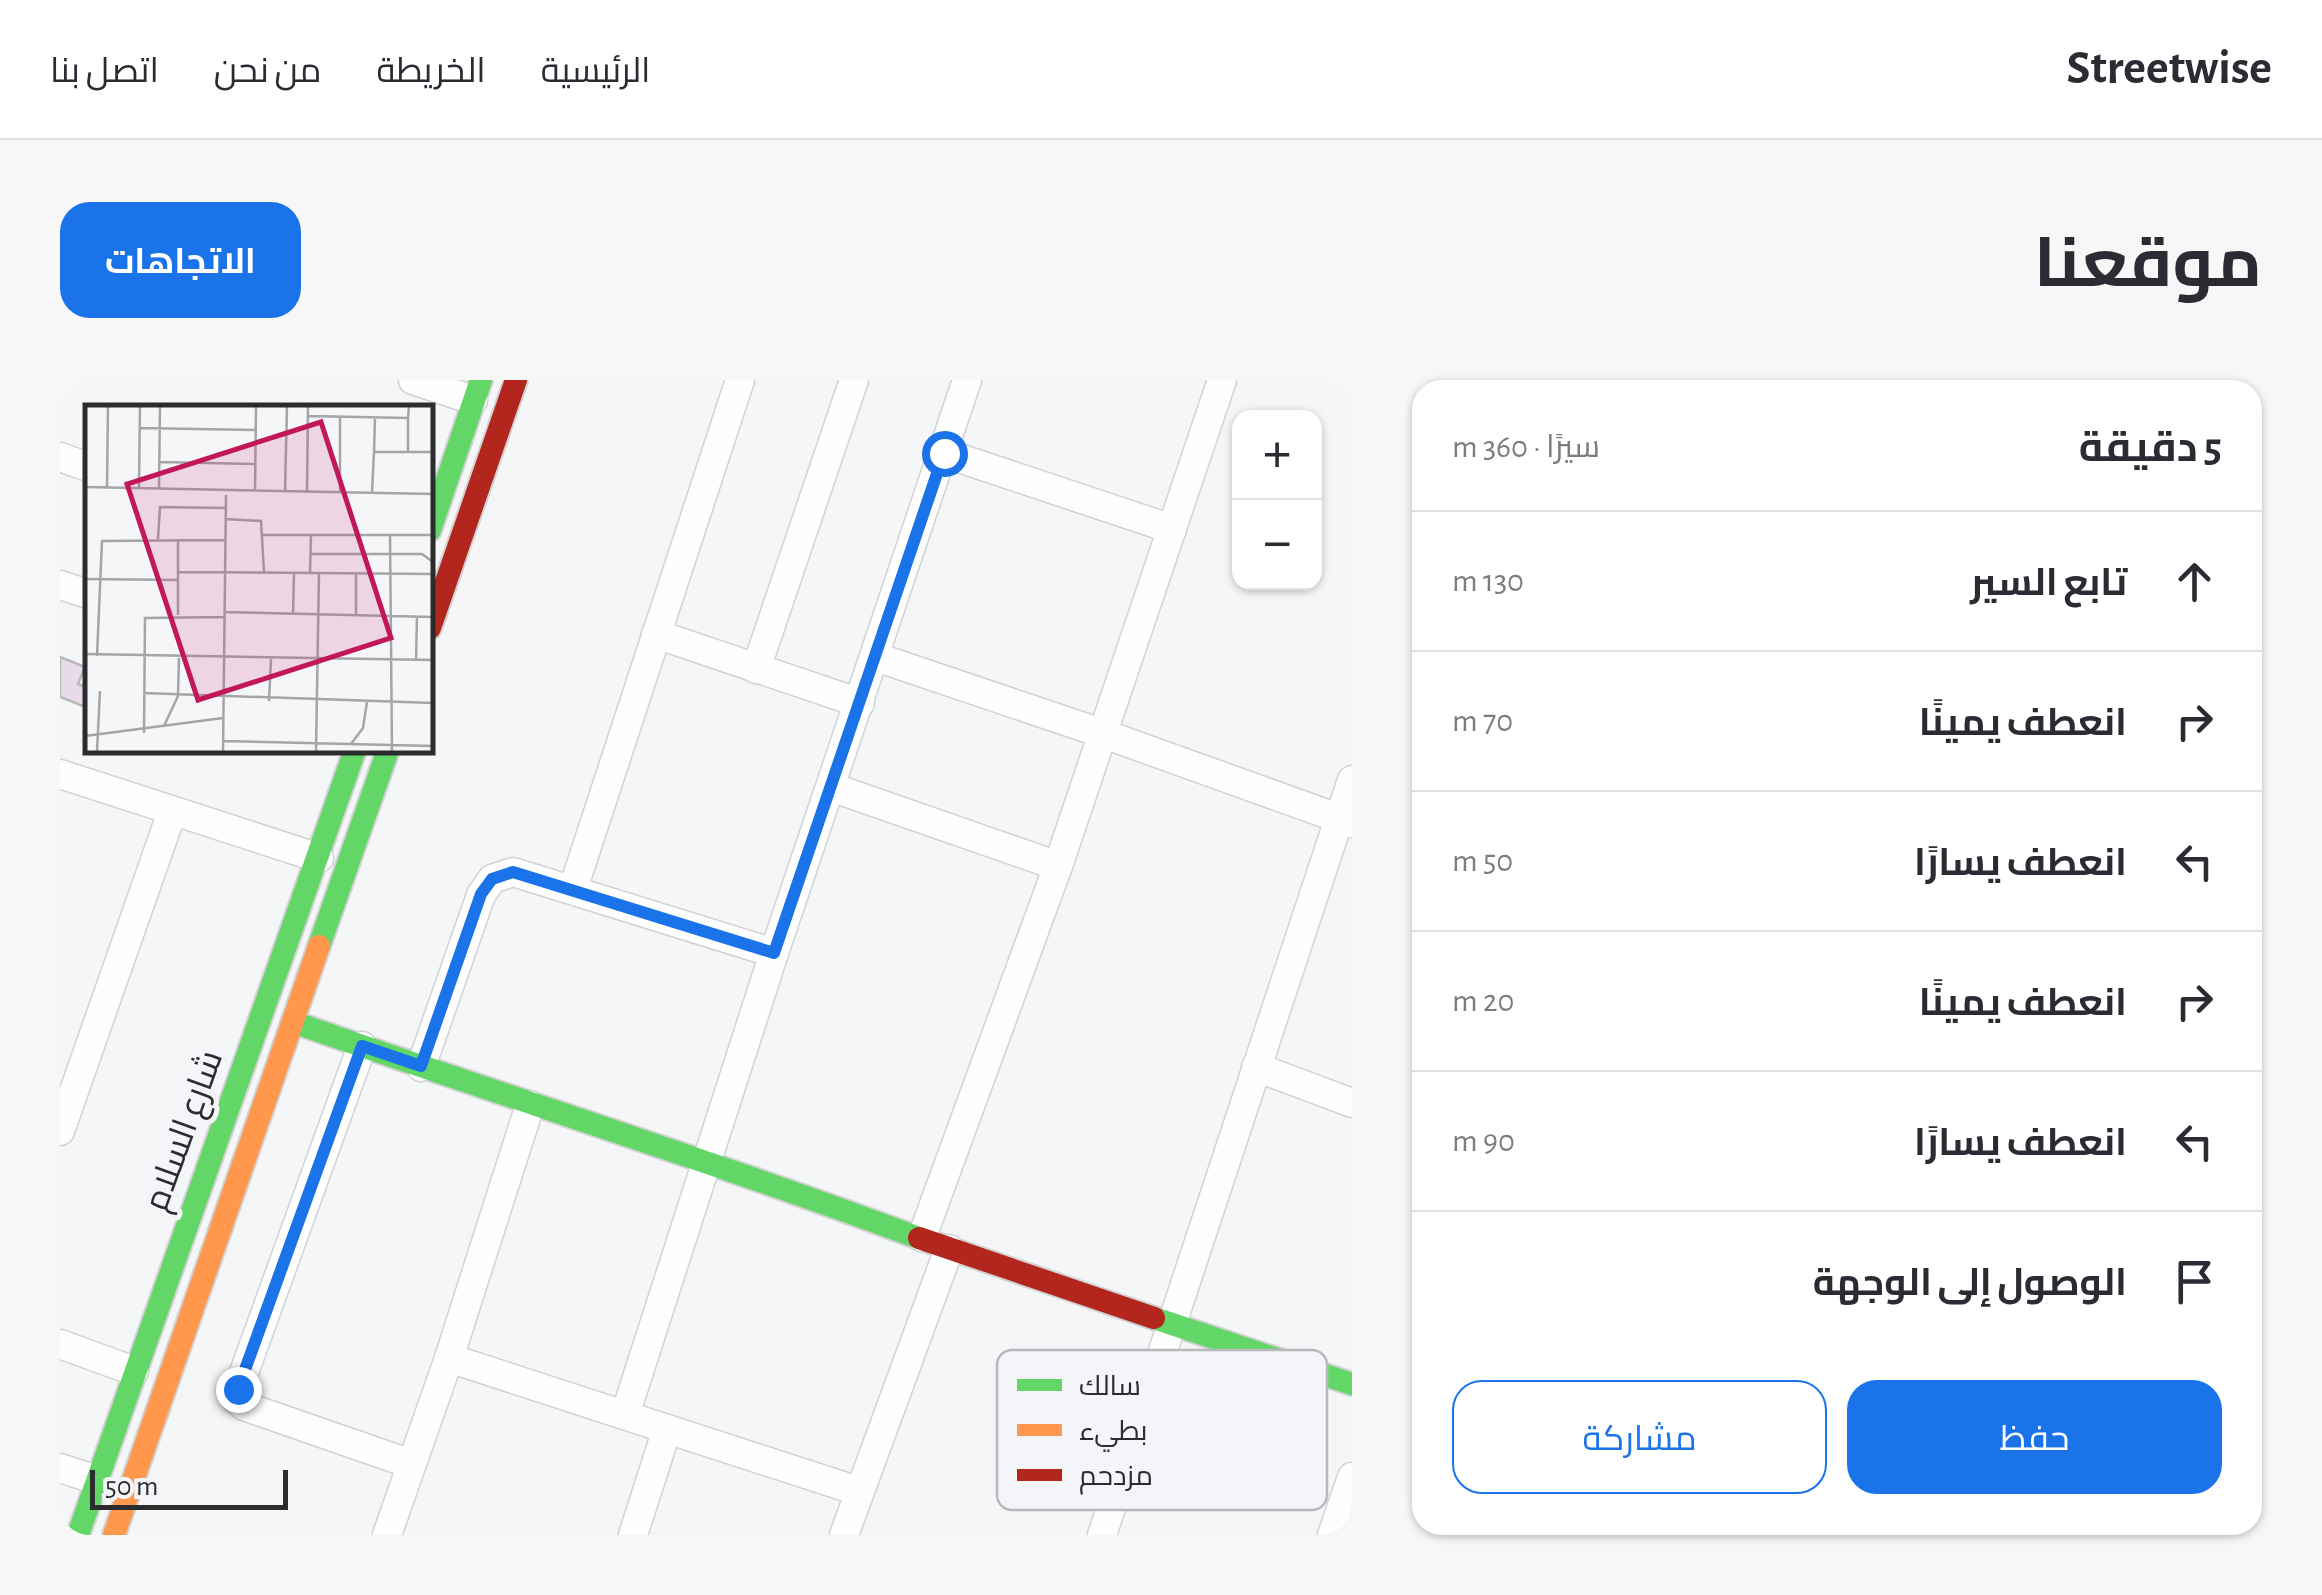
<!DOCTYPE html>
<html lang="ar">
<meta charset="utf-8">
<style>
body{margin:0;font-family:"Alegreya Sans",Cairo,sans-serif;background:#f7f7f7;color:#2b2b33;direction:rtl}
.controls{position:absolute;right:30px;top:30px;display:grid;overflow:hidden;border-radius:20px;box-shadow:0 2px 8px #0004}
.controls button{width:90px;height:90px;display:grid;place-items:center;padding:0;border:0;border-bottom:2px solid #e1e1e2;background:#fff;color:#2b2b33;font:50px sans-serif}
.scale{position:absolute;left:30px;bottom:25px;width:198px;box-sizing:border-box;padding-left:10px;border:5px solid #2b2c2d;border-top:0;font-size:28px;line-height:35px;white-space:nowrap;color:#2b2c2d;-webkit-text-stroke:8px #f4f5f9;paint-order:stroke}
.stop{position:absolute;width:30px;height:30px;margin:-22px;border:8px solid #1a73e8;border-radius:50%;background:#fff}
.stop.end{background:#1a73e8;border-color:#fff;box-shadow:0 2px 10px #0008}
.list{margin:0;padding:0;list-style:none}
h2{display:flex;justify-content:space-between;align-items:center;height:130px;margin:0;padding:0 40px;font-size:42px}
h2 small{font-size:32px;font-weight:400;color:#7c7c81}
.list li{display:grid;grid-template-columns:65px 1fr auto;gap:30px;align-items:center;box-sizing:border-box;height:140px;padding:0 40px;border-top:2px solid #e1e1e2}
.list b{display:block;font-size:38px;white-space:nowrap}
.list em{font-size:32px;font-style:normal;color:#7c7c81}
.actions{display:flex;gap:20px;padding:30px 40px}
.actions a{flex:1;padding:22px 0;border:2px solid #1a73e8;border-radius:30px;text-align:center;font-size:35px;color:#1a73e8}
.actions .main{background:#1a73e8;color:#fff}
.icon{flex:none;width:55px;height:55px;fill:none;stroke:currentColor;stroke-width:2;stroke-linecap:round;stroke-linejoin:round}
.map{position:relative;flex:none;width:1292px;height:1155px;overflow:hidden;direction:ltr;border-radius:30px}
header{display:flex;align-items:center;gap:60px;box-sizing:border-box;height:140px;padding:0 50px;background:#fff;border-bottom:2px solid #e1e1e2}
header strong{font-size:48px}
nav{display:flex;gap:55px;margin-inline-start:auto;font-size:35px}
.intro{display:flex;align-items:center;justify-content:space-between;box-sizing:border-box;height:240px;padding:0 60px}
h1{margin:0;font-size:70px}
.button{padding:25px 45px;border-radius:30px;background:#1a73e8;color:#fff;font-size:35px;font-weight:700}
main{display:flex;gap:60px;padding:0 60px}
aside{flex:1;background:#fff;border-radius:30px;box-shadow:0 2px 8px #0004}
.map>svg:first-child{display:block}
.building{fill:#e8daea;stroke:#b8b7b9;stroke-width:2.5}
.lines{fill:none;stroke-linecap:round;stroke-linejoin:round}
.street-casing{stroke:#d2d2d3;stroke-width:31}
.fast-casing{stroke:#d2d2d3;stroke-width:26}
.slow-casing{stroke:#d2d2d3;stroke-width:26}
.jam-casing{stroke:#d2d2d3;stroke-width:26}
.street{stroke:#fefefe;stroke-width:28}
.fast{stroke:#63d668;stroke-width:22}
.slow{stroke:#ff974d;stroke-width:22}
.jam{stroke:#b3261e;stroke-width:22}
.route{stroke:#1a73e8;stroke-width:12}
.labels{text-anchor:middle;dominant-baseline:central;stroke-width:10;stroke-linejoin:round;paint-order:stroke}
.street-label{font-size:35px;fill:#2b2c2d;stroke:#f4f5f9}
.inset-road{fill:none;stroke:#a4a5a7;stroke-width:2.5}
.view{fill:#c2185b;fill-opacity:0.15;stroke:#c2185b;stroke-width:5}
.inset-edge{fill:none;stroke:#2b2c2d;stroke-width:5}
.key{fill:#f4f5f9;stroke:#b8b9bc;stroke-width:2.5}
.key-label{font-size:28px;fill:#2b2c2d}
</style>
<header>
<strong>Streetwise</strong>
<nav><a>الرئيسية</a><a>الخريطة</a><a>من نحن</a><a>اتصل بنا</a></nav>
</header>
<div class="intro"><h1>موقعنا</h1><a class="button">الاتجاهات</a></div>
<main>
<aside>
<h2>5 دقيقة<small>سيرًا · 360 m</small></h2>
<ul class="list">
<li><svg class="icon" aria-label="ahead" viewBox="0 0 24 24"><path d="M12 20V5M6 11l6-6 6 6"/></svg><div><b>تابع السير</b></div><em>130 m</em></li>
<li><svg class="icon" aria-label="right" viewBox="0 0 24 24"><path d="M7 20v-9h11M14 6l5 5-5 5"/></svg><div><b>انعطف يمينًا</b></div><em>70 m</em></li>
<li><svg class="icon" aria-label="left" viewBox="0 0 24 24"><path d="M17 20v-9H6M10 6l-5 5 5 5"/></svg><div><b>انعطف يسارًا</b></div><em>50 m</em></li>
<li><svg class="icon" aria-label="right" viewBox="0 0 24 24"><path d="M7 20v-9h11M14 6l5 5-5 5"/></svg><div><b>انعطف يمينًا</b></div><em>20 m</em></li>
<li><svg class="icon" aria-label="left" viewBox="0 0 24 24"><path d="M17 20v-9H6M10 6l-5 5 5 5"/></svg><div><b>انعطف يسارًا</b></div><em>90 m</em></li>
<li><svg class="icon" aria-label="arrive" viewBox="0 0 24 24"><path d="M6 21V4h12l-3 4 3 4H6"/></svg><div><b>الوصول إلى الوجهة</b></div></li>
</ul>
<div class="actions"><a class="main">حفظ</a><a>مشاركة</a></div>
</aside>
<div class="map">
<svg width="1292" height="1155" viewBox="0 0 1292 1155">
<rect width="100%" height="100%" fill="#f5f6f8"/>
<!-- building -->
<polygon class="building" points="0,277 25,287 18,304 28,308 28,328 0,317"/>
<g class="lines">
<!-- street casing -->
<g class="street-casing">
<g id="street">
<polyline points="353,0 413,20"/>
<polyline points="884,73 1112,149"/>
<polyline points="0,77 28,87"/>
<polyline points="0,205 28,214"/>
<polyline points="596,254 800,323"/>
<polyline points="816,277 1044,354 1292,443"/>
<polyline points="696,289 794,0"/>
<polyline points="0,394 259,478"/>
<polyline points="771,407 998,486"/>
<polyline points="513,509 680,0"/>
<polyline points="302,666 178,1009 177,1020 184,1026 351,1084"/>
<polyline points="361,687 421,515 432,499 453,492 714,573"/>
<polyline points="1196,687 1292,723"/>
<polyline points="0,751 112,432"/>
<polyline points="862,857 998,486 1162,0"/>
<polyline points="0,964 74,991"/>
<polyline points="389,978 798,1111"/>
<polyline points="565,1035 714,573 907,0"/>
<polyline points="0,1088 37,1100"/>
<polyline points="327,1155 389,978 470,725"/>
<polyline points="573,1155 607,1049"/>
<polyline points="784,1155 889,869"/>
<polyline points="1042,1155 1292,400"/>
<polyline points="1272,1155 1292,1097"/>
</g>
</g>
<!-- fast casing -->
<g class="fast-casing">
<g id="fast">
<polyline points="370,150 421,0"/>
<polyline points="259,566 328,370"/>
<path d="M233,642C441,715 652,781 859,858"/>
<polyline points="1094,938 1292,1004"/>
<polyline points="18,1155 295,370"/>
</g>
</g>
<!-- slow casing -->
<g class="slow-casing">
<polyline id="slow" points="54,1155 259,566"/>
</g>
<!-- jam casing -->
<g class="jam-casing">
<g id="jam">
<polyline points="370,248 456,0"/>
<polyline points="859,858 1094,938"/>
</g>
</g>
<!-- street -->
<use href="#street" class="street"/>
<!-- fast -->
<use href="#fast" class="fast"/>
<!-- slow -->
<use href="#slow" class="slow"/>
<!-- jam -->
<use href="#jam" class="jam"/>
</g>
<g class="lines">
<!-- route -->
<polyline class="route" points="178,1009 302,666 361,686 421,514 432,499 453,492 714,573 884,73"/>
</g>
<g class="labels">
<!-- street labels -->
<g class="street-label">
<text transform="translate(124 751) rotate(-70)">شارع السلام</text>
</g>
</g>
<!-- overview -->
<g transform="translate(25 25)">
<rect width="348" height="348" fill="#f5f6f8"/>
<path class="inset-road" d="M223,11L323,13L324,1M290,13L289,47H348M323,13V47M54,23L170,25M75,57L169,59M0,82L348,89M22,82L23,1M54,82L55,1M74,83L75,1M170,86L171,1M200,86L202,1M222,86L223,1M255,87V12M287,88L289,47M140,114L176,116L179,167M178,130H348M305,130L307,346M73,134L75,102L141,103M225,149H337L348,157M93,167L348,169M225,168L226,130M0,174L93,175M139,207L348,212M93,210V135M208,210L209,168M271,211V168M0,249L348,255M12,251L17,136L140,135M331,255L332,211M58,288L348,298M184,296L186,254M79,321L93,291L94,253M59,328L60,213L139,212M0,331L138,313M138,336L348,341M266,339L278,323L282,297M12,346L15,286M138,346L141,90M231,346L234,168"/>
<path class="view" d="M236,17L306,233L113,295L42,79Z"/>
<rect width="348" height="348" class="inset-edge"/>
</g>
<!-- legend -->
<rect x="937" y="970" width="330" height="160" rx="15" class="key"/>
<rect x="957" y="999" width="45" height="12" fill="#63d668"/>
<rect x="957" y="1044" width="45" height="12" fill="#ff974d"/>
<rect x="957" y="1089" width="45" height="12" fill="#b3261e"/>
<g class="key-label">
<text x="1019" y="1015">سالك</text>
<text x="1019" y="1060">بطيء</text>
<text x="1019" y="1105">مزدحم</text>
</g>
</svg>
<div class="controls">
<button>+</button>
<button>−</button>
</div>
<div class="scale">50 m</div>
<div class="stop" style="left:884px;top:73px"></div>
<div class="stop end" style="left:178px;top:1009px"></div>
</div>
</main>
